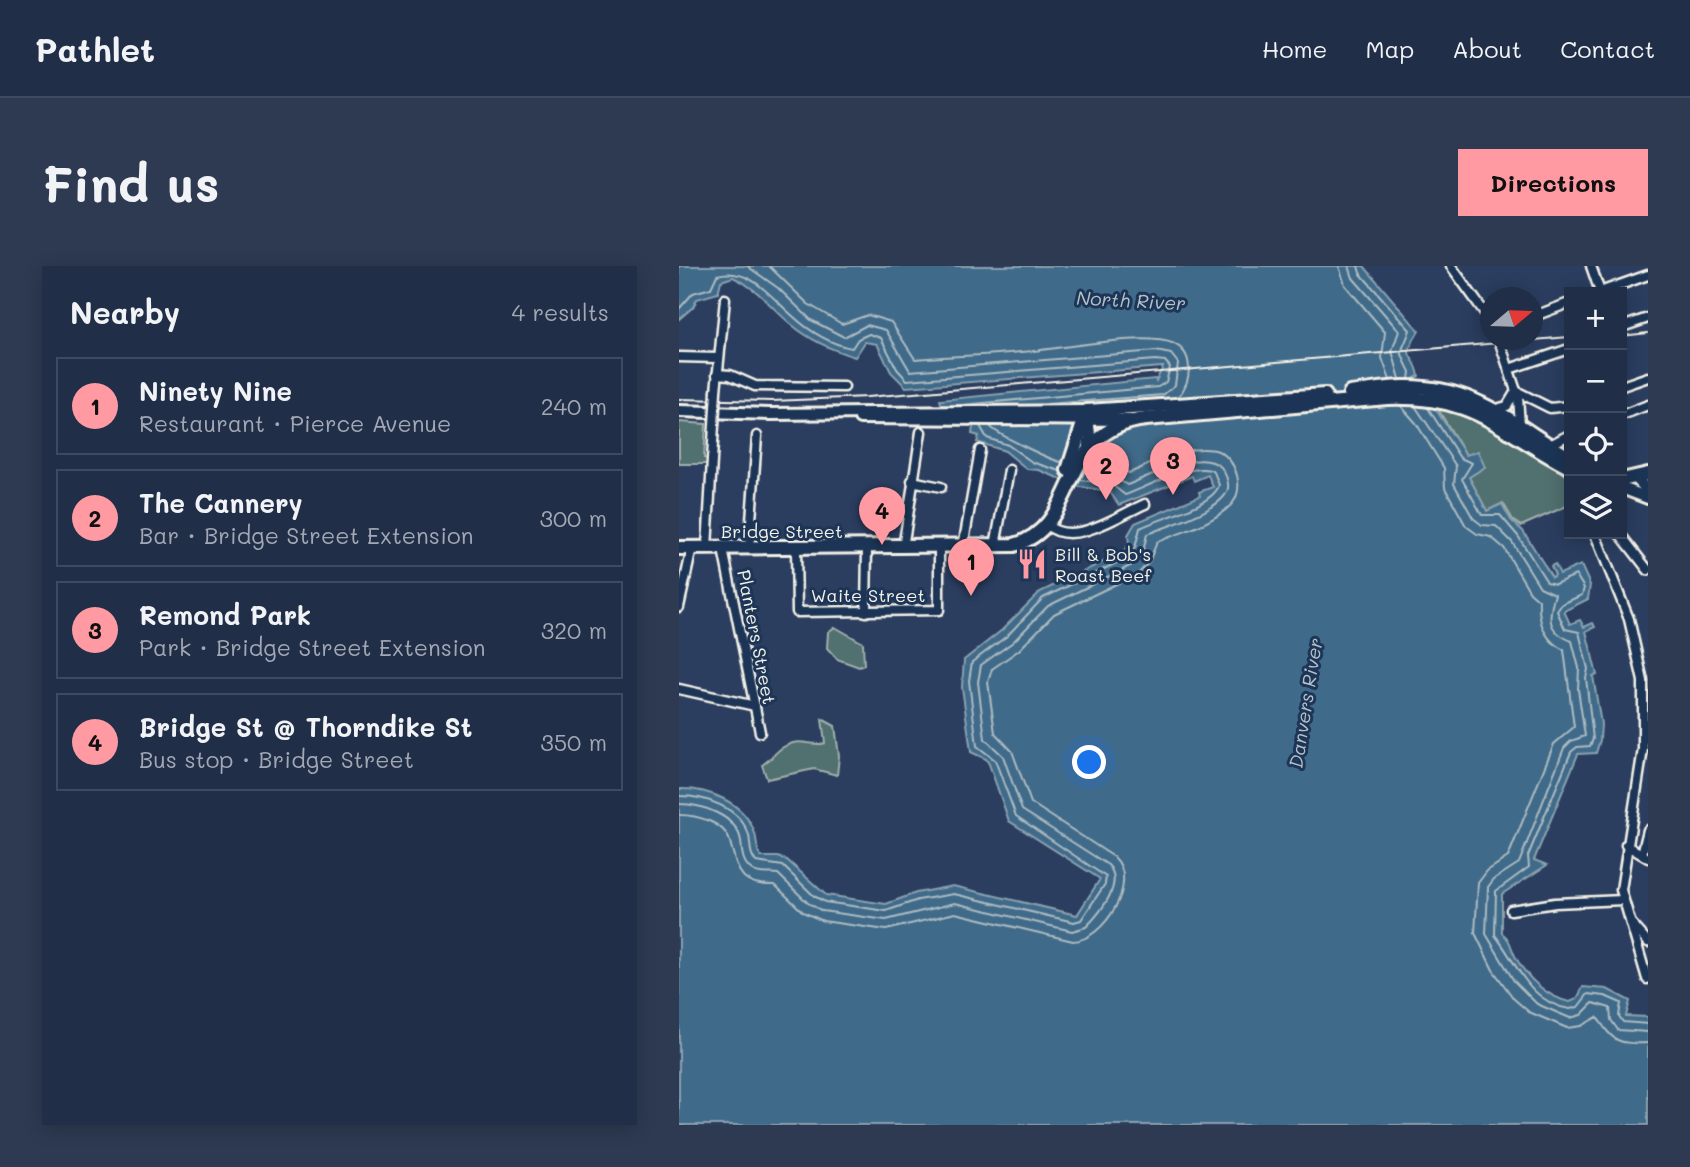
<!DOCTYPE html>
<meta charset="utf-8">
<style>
body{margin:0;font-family:Mali,sans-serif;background:#2d3a52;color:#f1f3f6}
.controls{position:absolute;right:21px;top:21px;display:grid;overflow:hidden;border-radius:0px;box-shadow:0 4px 18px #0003}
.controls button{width:63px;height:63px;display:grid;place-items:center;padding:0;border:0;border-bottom:2px solid #3d4a60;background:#202e48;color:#f1f3f6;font:35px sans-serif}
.compass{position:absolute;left:801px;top:21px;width:63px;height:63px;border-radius:50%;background:#202e48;box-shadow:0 4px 18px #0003;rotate:71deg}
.you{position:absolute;left:411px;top:497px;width:24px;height:24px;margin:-18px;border:5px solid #fff;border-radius:50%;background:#1a73e8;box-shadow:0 0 0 10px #1a73e833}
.badge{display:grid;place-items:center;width:46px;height:46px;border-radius:50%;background:#ff9aa2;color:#111;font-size:23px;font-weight:700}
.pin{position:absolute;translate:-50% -58px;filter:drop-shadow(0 2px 4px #0008)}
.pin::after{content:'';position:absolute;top:37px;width:24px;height:21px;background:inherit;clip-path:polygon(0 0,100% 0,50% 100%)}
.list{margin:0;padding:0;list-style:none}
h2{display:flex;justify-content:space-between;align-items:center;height:91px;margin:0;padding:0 28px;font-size:30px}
h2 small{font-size:23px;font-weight:400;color:#a2a8b4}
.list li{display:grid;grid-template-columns:46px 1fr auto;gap:21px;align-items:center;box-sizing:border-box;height:98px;margin:0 14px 14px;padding:0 14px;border:2px solid #3d4a60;border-radius:0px}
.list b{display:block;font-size:26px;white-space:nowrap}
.list p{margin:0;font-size:23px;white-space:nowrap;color:#a2a8b4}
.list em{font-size:23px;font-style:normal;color:#a2a8b4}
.icon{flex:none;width:38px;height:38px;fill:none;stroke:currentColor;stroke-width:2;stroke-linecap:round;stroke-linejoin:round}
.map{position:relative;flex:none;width:969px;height:859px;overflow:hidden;border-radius:0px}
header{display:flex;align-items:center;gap:42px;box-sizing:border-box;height:98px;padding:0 35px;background:#202e48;border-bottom:2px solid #3d4a60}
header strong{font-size:33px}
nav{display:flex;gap:38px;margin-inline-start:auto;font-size:24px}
.intro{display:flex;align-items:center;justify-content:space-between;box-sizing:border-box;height:168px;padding:0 42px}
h1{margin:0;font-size:49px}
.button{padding:18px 32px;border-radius:0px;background:#ff9aa2;color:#111;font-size:24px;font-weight:700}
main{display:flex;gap:42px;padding:0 42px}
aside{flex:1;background:#202e48;border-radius:0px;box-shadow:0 4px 18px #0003}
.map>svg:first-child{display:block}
.green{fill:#517070;stroke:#a2b0ac;stroke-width:2}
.water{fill:#416b89;stroke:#89a1af;stroke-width:2}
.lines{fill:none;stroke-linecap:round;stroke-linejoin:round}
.shore{stroke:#acbbc2;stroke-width:2}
.minor-casing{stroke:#f4f1e8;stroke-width:13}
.major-casing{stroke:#f4f1e8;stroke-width:16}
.highway-casing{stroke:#f4f1e8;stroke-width:18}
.minor{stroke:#1d3557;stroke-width:8}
.major{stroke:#1d3557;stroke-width:10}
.highway{stroke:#1d3557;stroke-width:12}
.rail{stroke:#f4f1e8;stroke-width:2}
.minor-bridge-casing{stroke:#f4f1e8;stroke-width:13;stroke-linecap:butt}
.minor-bridge{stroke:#1d3557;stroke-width:8}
.labels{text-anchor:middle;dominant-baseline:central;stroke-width:6;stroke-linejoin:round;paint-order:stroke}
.street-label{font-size:18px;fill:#f4f1e8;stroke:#1d3557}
.poi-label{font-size:18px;fill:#f4f1e8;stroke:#1d3557;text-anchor:start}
.water-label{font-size:19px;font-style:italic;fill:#b5c2c7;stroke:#1d3557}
</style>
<header>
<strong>Pathlet</strong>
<nav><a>Home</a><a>Map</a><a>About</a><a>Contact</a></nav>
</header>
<div class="intro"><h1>Find us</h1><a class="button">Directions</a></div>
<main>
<aside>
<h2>Nearby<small>4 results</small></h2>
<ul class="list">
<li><span class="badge">1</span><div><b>Ninety Nine</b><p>Restaurant · Pierce Avenue</p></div><em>240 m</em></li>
<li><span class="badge">2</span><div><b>The Cannery</b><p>Bar · Bridge Street Extension</p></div><em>300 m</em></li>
<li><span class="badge">3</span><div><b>Remond Park</b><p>Park · Bridge Street Extension</p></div><em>320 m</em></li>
<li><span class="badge">4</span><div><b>Bridge St @ Thorndike St</b><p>Bus stop · Bridge Street</p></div><em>350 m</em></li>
</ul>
</aside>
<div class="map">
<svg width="969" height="859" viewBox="0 0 969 859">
<rect width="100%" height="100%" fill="#2b3e60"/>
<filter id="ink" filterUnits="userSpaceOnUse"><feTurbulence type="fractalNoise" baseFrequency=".0143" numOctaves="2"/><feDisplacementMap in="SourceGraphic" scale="14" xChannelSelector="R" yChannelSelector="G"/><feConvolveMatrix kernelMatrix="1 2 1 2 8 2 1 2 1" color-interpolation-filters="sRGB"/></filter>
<g filter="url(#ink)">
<!-- green -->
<g class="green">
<polygon points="770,142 793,149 890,204 890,239 842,260 834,254 824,237 808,245 790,211 806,201 787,189 760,145"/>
<polygon points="0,156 27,158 25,192 33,193 33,198 0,198"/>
<polygon points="156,361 184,377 185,399 180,401 158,393 148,382 149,366"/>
<path d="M143,453L156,460L160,490L158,509L135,503L88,513L83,499C95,492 98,481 114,477C125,474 137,481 146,477Z"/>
</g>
<!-- water -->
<path class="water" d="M0,0H685L740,65C720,97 735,83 740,110L736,112L787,189L799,185L806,201L790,211L808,245L823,238L832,254L844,265L873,311L876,309L872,300L876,298L881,308L902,299L911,319L909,333L885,345L891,358L901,354L905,361L914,357L916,361L907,365L918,409L914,410L922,458L921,474L917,487L899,488L855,594L868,599L823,628V667C832,674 831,680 836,690C847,711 867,731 891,736L898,733L904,721L928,723L951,735L947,750L969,751V859H0V523C29,522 64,536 75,565C79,574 76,583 82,591H99L108,594L147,629L207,638L237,627L274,620L398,649L421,613L330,555L310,498L307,493L292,486L283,421L285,394L323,364L361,326L443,287L450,278L449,269L456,257L521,230L520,226L534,221L529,209L515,215L513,210L440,239L430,225L401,221L360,204L348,203L326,185L298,176L300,170L293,168L294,161L263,140L261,134L476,113L477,115L484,101L227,121L212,106L198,78L186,76L176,91C153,84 131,74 113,59C92,42 80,23 54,11L42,15L39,27L18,33L14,41L0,53Z"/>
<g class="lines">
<!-- shore -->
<g class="shore">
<polyline points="68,0 99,22 132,54 165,71 188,59 207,64 231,105 477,85 492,88 499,97 496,119 484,129 368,138"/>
<path d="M90,0L129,38L163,58L189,49L212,56L236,93C276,90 315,89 354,85C386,82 466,66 493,77C516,86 513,115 499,131"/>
<polyline points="660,0 666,19 706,66 703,92 711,114"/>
<polyline points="670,0 674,12 720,65 713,85 721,113"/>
<path d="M679,0L681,7L731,64C722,91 718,79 731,106L730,113"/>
<path d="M0,43L14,27L32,22L38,9C72,0 92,32 115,51C130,65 153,79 173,82L179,73L190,68L202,72L218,103L228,114L476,94L486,95L491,101L487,116L479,121L283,139"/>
<path d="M722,140L737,157L765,202L766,222L787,260L798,268L812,271L825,282L851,326L860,334C859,355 864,374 885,384L895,461L875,478L829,591L808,605L799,617L796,667L814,704L835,733L850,746L888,762L902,760L918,751C935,776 937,778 969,777"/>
<path d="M736,140L777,200L775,218L794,252L803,259L817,260L833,276L861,321L876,328C869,351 867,365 893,375L900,402L899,423L906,470L892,475L885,482L840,597L815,613L809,621L807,668L835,715L858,738L891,752L902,749L914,737L931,742L932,754L939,764L969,766"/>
<path d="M749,142L781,192L793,197L783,213L803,249H821L839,270L868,316L876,318L897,309L905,322L903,329L883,338L878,345L886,363L900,366L909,403L907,412L914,473L911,480L898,481L892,486L849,590L850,601L817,625L816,669C838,696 849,737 891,743L899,741L909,728L926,730L942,737L940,750L944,756L969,758"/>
<polyline points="301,160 308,172 329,179 353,196 381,205"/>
<path d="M311,160C315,167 373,195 383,196"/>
<path d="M0,530C25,530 62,541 70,570C72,580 70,587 77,596L104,600L135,630L146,636L207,645L239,634L275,628L395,656L402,654L426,618L427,611L337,550L316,494L298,480L290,415L293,396L328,370L364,332L448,292L456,282L461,262C481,252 534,240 540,219L535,206C518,194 466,222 446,229L432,218L401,214"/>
<path d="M0,538C21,538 58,549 62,575C63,586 63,597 73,604C82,610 90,606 99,608L129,637L143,645L207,654L276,637L393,665L407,661C421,647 446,617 429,599L343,544L324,490L306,473L299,416L302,399L334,376L369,340L453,299L464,286L468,268C487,260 546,244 549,222C550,215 546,207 542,201C521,181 472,210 448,219L434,210L405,206"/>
<path d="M0,549C17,549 46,556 51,576C59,604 59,620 96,619L124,646L144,655L207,664L276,647L394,675C424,675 462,615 435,591L352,537L333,485L316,467L309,416L313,403L340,384L375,348L460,307L470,296L478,276C502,266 531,259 551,240C567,225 558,193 539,185C530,182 515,183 506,185C487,188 469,200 450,207L436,200L411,196"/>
</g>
<!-- minor casing -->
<g class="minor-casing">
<g id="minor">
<polyline points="772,0 811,54"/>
<polyline points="912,0 921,26"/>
<polyline points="921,26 969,9"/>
<polyline points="853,51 890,37"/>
<polyline points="943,61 969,52"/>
<polyline points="820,74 839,131 841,159"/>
<polyline points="0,91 39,92"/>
<polyline points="830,103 890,83"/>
<polyline points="38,108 51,109 76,120 165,121"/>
<polyline points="943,120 969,111"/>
<polyline points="37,125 46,33"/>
<polyline points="837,125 871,142 890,140"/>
<polyline points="817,143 828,140 837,125"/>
<polyline points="943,149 969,139"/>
<polyline points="871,179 890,169"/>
<polyline points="233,215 262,221"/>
<path d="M368,259C394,282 440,249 466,238"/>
<polyline points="916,268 950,353 964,415 964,483 942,624 968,713"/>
<polyline points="941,268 969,304"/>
<polyline points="316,280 330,204"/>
<polyline points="284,281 301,184"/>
<polyline points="28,282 35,159"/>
<polyline points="117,282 118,346 260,344 260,281"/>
<polyline points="224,282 242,166"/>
<polyline points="44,283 81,466"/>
<polyline points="70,283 78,170"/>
<polyline points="0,341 13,282"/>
<polyline points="187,346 188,282"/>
<polyline points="0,423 76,440"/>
<polyline points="947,579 969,592"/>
<polyline points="963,588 969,564"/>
<polyline points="832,644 876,637 944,634"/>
<polyline points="952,657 969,676"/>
</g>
</g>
<!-- major casing -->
<g class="major-casing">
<g id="major">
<polyline points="0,145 91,148 408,145 411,168 409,182"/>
<polyline points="181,152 452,154"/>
<polyline points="956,211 969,225"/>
<polyline points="943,222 969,232"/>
</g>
</g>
<!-- highway casing -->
<g class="highway-casing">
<g id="highway">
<path d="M671,127C689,125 707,121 725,121C797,120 833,158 890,191"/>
<polyline points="389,204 408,145 646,129"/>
<polyline points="943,214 969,208"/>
<path d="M0,282L335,279C404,260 376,163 467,153L708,132C798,129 818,164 890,201"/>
</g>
</g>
<!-- minor -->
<use href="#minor" class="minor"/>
<!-- major -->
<use href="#major" class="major"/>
<!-- highway -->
<use href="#highway" class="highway"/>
<!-- rail -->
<g class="rail">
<polyline points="943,70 969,67"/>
<polyline points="0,133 93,135 188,131 890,71"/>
</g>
<!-- minor-bridge casing -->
<g class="minor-bridge-casing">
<polyline id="minor-bridge" points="35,159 37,125"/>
</g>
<!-- minor-bridge -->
<use href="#minor-bridge" class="minor-bridge"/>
</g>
</g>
<!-- icons -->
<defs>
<g id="restaurant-bare" transform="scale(2.415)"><path d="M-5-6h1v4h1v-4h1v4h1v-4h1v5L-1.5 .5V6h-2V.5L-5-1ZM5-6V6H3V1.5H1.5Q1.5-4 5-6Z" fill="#ff9aa2" stroke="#1d3557" stroke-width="2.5" paint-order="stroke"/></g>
</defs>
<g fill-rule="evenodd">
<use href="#restaurant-bare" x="353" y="298"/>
</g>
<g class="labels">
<!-- street labels -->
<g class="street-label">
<text x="103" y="265">Bridge Street</text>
<text x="189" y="329">Waite Street</text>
<text transform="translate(78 371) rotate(79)">Planters Street</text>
</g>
<!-- poi labels -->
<g class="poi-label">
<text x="376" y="288">Bill &amp; Bob's<tspan x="376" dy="21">Roast Beef</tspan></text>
</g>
<!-- water labels -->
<g class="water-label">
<text transform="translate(452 34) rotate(3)">North River</text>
<text transform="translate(626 437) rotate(-81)">Danvers River</text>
</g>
</g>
</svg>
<div class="controls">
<button>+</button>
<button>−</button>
<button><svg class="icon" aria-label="locate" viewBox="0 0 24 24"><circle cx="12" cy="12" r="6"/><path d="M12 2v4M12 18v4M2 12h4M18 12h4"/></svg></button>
<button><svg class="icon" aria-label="layers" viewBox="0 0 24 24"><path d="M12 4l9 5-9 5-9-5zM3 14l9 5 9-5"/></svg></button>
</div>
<svg class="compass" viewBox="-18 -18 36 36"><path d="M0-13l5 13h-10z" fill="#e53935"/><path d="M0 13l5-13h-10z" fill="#a2a8b4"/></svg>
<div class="you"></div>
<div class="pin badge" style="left:292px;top:330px">1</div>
<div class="pin badge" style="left:427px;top:234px">2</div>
<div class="pin badge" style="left:494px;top:229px">3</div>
<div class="pin badge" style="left:203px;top:279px">4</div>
</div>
</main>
